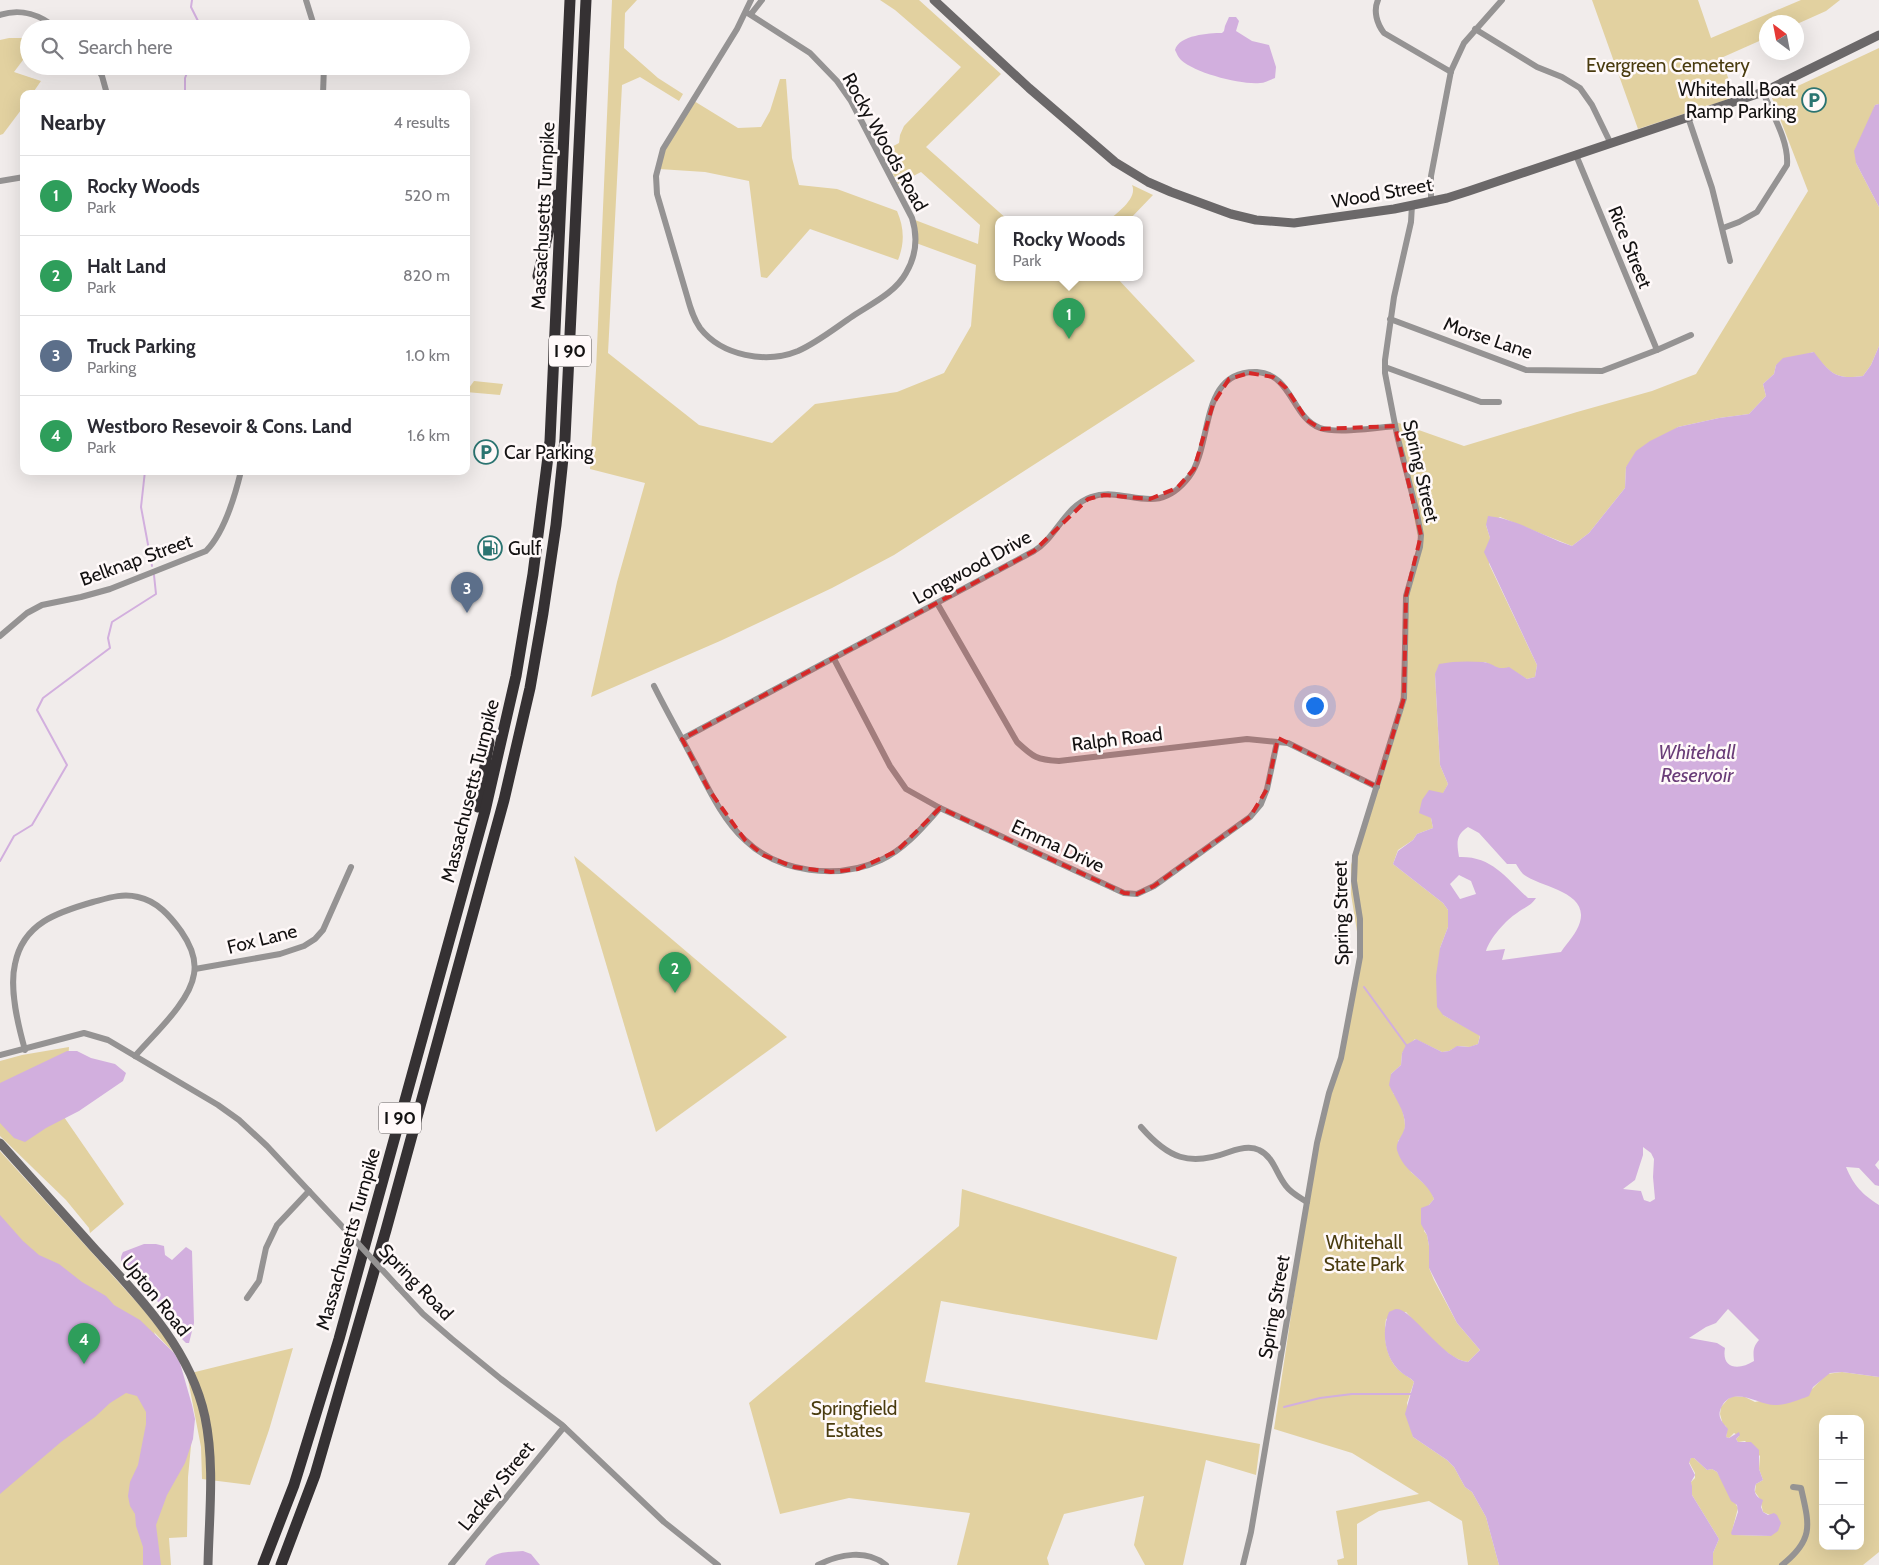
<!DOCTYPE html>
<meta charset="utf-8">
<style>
body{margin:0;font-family:Cabin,sans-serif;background:#f2f2f3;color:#2b2b33}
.controls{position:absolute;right:15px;bottom:15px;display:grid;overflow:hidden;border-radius:10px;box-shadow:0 5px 20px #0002}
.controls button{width:45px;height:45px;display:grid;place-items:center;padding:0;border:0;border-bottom:1px solid #e1e1e2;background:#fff;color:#2b2b33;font:25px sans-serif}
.compass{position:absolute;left:1759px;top:15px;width:45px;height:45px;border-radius:50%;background:#fff;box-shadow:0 5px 20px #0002;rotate:328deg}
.you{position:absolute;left:1314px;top:705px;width:18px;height:18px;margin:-12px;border:4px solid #fff;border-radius:50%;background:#1a73e8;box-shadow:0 0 0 8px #1a73e833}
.badge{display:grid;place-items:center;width:32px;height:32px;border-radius:50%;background:#2b7471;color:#fff;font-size:16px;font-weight:700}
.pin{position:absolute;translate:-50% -41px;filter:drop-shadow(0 1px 2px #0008)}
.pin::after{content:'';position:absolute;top:26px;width:18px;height:15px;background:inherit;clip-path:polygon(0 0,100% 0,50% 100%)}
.popup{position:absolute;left:995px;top:216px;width:148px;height:65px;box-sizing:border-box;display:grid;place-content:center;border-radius:10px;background:#fff;filter:drop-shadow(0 1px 4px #0005);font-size:16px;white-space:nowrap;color:#7c7c81}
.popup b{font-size:19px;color:#2b2b33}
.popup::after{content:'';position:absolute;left:50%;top:100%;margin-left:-10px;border:10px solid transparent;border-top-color:#fff}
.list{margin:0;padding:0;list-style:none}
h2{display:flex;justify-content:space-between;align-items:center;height:65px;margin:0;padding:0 20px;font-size:21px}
h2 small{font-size:16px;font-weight:400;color:#7c7c81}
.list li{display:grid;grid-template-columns:32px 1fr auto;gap:15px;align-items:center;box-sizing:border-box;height:80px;padding:0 20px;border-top:1px solid #e1e1e2}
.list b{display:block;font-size:19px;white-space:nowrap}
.list p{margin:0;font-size:16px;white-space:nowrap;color:#7c7c81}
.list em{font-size:16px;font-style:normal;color:#7c7c81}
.icon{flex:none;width:28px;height:28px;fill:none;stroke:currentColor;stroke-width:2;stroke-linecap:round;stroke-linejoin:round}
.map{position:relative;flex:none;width:1879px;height:1565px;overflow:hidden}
.search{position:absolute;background:#fff;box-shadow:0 5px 20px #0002;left:20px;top:20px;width:450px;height:55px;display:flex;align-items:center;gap:12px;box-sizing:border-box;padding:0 18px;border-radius:28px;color:#7c7c81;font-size:19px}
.panel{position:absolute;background:#fff;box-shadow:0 5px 20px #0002;left:20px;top:90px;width:450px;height:385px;border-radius:10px}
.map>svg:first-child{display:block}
.green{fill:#e2d1a0;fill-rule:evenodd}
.water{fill:#d2afde;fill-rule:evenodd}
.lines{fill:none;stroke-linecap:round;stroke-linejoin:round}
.stream{stroke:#d2afde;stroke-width:2}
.minor{stroke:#959393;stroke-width:6}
.secondary{stroke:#6b6869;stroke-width:9}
.motorway{stroke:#353133;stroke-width:11}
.minor-bridge{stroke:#959393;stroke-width:6}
.marked{fill:#d62828;fill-opacity:0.2;stroke:#d62828;stroke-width:4;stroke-dasharray:10 6;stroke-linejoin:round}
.labels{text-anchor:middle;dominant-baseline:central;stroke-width:5;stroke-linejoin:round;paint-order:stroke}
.shield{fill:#fff9f9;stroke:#5a5757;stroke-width:1}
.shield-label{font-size:18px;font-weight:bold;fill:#131111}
.park-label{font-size:19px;fill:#4a3c0f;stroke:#fff9f9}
.poi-label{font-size:19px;fill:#131111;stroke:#fff9f9;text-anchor:start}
.street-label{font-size:19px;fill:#131111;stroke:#fff9f9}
.water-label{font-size:20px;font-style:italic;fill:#6a3d78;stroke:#fff9f9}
</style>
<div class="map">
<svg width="1879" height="1565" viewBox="0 0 1879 1565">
<rect width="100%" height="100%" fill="#f1eceb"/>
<!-- green -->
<g class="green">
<polygon points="612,0 637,0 625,13 624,48 658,78 683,94 679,101 640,77 622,85 608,353 699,425 772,443 815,404 897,392 944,373 971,326 976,265 916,243 915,220 978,244 980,225 921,172 898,184 882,152 899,143 900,135 904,126 961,67 895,10 880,0 919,0 1001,74 926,147 1008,220 999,220 999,278 1117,278 1195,361 894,555 832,588 720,641 591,697 617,582 645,483 590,469 596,370"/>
<polygon points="1592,0 1698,0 1711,38 1801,0 1840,0 1826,11 1797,24 1796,22 1766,22 1766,38 1721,58 1735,97 1638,129"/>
<polygon points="9,38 29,38 29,52 14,72 41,81 32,94 24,94 24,106 3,134 0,135 0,40"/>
<path d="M1879,48V104L1875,105L1856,163L1879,207V346L1871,365L1863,376C1835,380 1830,373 1813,352L1776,365L1774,374L1763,384L1766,396L1749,414L1719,418L1678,427L1626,467L1625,488L1589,533L1572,546L1500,517L1486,525L1490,538L1489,564L1537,665L1535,677L1527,679L1509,668L1501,670L1485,662L1435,674L1440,765L1448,784L1431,818L1433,828L1417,834L1413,840L1398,850L1393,864L1443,903L1448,910V927L1440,948L1443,1015L1480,1035L1478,1044L1470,1047L1458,1046L1449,1051L1442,1052L1415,1039L1402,1053L1401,1065L1391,1074L1393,1093C1400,1100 1409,1124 1403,1134C1402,1137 1400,1139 1398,1141L1411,1172L1430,1189L1434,1199L1429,1205L1424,1231L1427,1235L1429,1246V1268L1434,1280L1457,1323L1480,1350L1468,1362C1448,1360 1419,1327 1406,1312L1386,1319C1383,1337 1386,1360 1401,1372C1406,1376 1410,1377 1414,1382L1407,1403L1413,1437L1447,1460L1454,1467L1465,1487L1472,1492L1486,1517L1499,1565H1468L1462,1521L1429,1501L1379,1511L1357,1524V1565H1338L1337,1560L1344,1558L1336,1511L1419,1494L1352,1453L1274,1429L1314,1162L1349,1023L1359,944L1351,894V865L1400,704L1405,610L1420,548L1396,422L1464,446L1577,412L1652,391L1696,374L1808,191L1772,98Z"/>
<path d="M780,79H786L792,158L799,185L837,189L897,211C904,227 905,243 898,260L810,229L767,278L761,277L749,181L705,172L659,169L661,156L694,101L738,128L761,127L770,111Z"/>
<path d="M1132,185L1153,195L1129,220H1109C1118,212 1138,198 1132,185Z"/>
<polygon points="474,381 503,384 500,395 466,392"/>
<polygon points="574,856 787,1037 656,1132"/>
<polygon points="69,1047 64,1117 124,1204 90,1233 89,1228 66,1200 0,1136 0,1061 22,1055"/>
<polygon points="0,1151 141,1307 164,1336 173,1352 154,1332 193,1425 188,1477 187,1537 169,1538 171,1565 0,1565"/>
<polygon points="962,1189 1177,1257 1157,1340 941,1301 925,1382 1260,1444 1256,1475 1206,1460 1183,1565 1145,1565 1134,1545 1144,1496 1064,1514 1047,1558 1049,1565 957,1565 970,1513 849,1498 780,1514 749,1403 959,1226"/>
<polygon points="293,1348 269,1430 250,1485 202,1479 201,1447 187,1374"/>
<path d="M1842,1372L1879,1377V1552L1863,1565H1713V1553L1719,1539L1692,1495L1691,1482L1695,1478V1473L1689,1462L1691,1458H1694L1707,1470L1712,1469L1717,1472L1738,1508L1732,1531L1735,1535L1771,1536L1770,1515L1763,1512L1760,1499L1755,1492L1756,1484L1763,1480L1759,1469L1760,1456L1745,1441L1738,1442L1736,1439L1739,1436L1734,1433L1729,1438L1726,1437L1727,1431L1726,1426L1723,1425L1720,1414L1721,1407L1728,1399L1733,1396L1745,1397L1755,1402L1810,1391L1827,1374ZM1823,1419H1860V1546H1823Z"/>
</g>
<!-- water -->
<g class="water">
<path d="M1229,17H1236L1239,21L1236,31L1252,41L1269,45L1276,67L1275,78C1270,80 1265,83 1260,83C1241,85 1195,73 1181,60C1178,57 1177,54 1175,50C1179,35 1209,33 1222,33L1224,31L1225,26Z"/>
<polygon points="1879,104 1879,207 1856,163 1854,151 1875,105"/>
<path d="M1879,346V1160L1875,1165L1879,1170V1186L1875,1185L1859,1168L1846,1167C1854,1186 1862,1194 1879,1205V1377L1842,1372L1830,1373L1813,1387L1809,1396C1798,1400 1787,1405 1775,1405C1759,1405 1733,1385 1722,1406C1716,1417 1722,1421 1728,1429L1726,1437L1729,1438L1739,1432L1740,1435L1736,1439L1738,1442H1751L1759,1450V1469L1763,1480L1756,1484C1753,1491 1755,1497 1763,1500L1761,1507L1763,1512L1768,1515L1774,1513L1777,1515L1781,1523L1778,1531L1771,1536L1732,1535L1731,1533L1738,1512L1737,1505L1731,1501L1717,1472L1712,1469L1707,1470L1694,1458H1691L1689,1463L1695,1475L1691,1482L1692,1486V1495L1719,1539L1713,1553V1565H1499L1486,1517L1472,1492L1465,1487L1454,1467L1447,1460L1413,1437L1405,1414L1414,1382C1410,1377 1407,1377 1402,1373C1384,1359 1381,1331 1389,1312C1392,1311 1394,1309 1397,1309C1412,1309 1443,1360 1468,1362L1480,1350L1457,1323L1429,1268V1246L1427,1235L1421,1224V1208L1429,1205L1434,1199C1425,1177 1404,1174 1397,1150C1395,1141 1405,1134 1405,1125C1405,1111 1395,1098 1389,1085L1391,1074L1401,1065L1402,1053L1406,1045L1416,1039L1442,1052L1449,1051L1457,1046L1469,1047L1478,1044L1480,1036L1443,1015L1437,1007L1436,976L1440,948L1448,927V910L1443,903L1393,864L1398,851L1413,840L1417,834L1433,828L1431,818L1419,813L1422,800L1429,790L1443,793L1448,784L1440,765L1435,674L1439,664C1453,661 1469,661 1483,662C1494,663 1496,671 1509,667L1527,679L1535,677L1537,665L1484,552L1490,538L1486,525L1488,516C1518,519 1544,537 1572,546L1589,533L1625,488L1626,467L1636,451L1650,441L1678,427L1719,418L1749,414L1766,396L1763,384L1774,374L1776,365L1783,358L1814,352C1830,373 1835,380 1863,376L1871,365ZM1468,827L1479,833L1507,864H1516C1518,867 1520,871 1523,874C1538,887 1589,891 1580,922C1577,933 1567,943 1561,952L1502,960L1505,949L1486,951C1490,938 1506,920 1517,913C1524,907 1530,907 1536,898H1528C1505,877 1492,856 1459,857C1457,844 1455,835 1468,827ZM1459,875L1471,881L1476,894L1460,899L1450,884ZM1643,1147L1651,1153L1654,1159L1653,1177L1655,1199L1650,1202L1644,1200L1641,1191L1623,1189L1635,1180L1643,1155ZM1728,1309L1759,1340C1753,1347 1753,1351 1754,1361C1740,1370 1721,1370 1725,1348L1717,1343L1689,1338L1706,1327L1716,1323Z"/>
<polygon points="67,1051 77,1051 91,1058 115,1064 126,1073 123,1081 79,1111 46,1128 25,1142 14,1138 0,1123 0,1083"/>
<polygon points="0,1215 23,1241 39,1255 59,1264 82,1282 106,1296 114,1305 140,1320 174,1353 180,1363 192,1405 195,1419 193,1439 185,1463 167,1495 156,1525 161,1565 143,1565 143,1547 136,1526 135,1514 130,1506 128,1496 130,1482 138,1465 146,1424 146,1412 137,1396 126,1393 110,1403 95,1417 61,1442 0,1494"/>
<path d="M144,1244H156L164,1246L165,1255L172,1260L186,1247L192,1251L194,1323L189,1343H186L182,1339C173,1325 165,1310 154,1297C145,1285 128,1277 122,1263C120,1259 121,1256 123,1252Z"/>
<path d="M523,1551L531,1554L540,1565H485C490,1551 510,1552 523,1551Z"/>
</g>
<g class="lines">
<!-- stream -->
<g class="stream">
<polyline points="192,0 191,7 202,29"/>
<polyline points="185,94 185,78 189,68 192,66"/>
<polyline points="145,471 141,507 152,566"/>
<polyline points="0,861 14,836 32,825 67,765 37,710 43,698 110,648 108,638 112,622 156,594 154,575"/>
<polyline points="1364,987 1407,1046"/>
<polyline points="1284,1407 1320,1398 1352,1394 1413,1394"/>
</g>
<!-- minor -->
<g class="minor">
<polyline points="306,0 315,29"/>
<path d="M1378,0C1373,11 1377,24 1384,33L1451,72"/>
<path d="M746,12L810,53L837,81L851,101L912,218C918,237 916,256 906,273C895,293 871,304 853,316C835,328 818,342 798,351C766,364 722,356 700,328C693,318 690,307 687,296L657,194L656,176L663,149L737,29L751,0"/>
<polyline points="751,14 762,0"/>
<path d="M0,15C21,8 41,15 57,29"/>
<polyline points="1475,29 1537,67 1562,77 1580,88 1592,105 1611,144"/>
<polyline points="96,66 102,76 107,94"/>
<polyline points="323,94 324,66"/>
<polyline points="1688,117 1712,188 1730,261"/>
<polyline points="1576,155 1657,350"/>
<polyline points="0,181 24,177"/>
<polyline points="1431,201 1431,176 1451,71 1464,43 1502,0"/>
<path d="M1723,228L1739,222L1757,212L1787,165C1789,141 1772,114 1763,92"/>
<polyline points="1390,319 1526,370 1602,371 1657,350 1691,335"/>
<polyline points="1385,367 1481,402 1499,402"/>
<path d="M937,603L1017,742C1033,757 1037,760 1059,761L1247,739L1288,743L1377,787"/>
<path d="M0,636L27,613L42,605L81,597L110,589L206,551C224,533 235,496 241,471"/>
<polyline points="834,659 890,766 906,789 940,808 1124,893 1137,894 1154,886 1250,817 1261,804 1267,789 1277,742"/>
<path d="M654,686C668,714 683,740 697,767C710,792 724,821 745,840C779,873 838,880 881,860C905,849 923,827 940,808"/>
<path d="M682,739L1034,551C1056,538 1065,506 1091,497C1127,485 1156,520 1189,477C1214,444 1198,370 1257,372C1292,374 1292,418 1320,428C1337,434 1376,428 1395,426"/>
<polyline points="195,969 280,954 304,946 315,939 323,930 351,867"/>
<path d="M25,1050C18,1025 9,989 15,964C23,923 58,912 93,902C108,898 122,893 138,897C157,901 170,916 181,931C190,944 197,958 194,974C190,1002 154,1034 135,1056"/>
<polyline points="0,1055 84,1033 108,1040 218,1105 239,1120 267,1146 352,1237"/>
<path d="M1141,1127C1168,1158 1189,1167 1229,1152C1237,1149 1250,1145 1259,1150C1274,1157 1276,1174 1286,1186C1291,1193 1299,1197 1307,1202"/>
<polyline points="398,1287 423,1314 452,1339 501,1379 562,1425 664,1522 718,1565"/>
<polyline points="247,1298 259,1281 266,1248 277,1225 309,1191"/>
<polyline points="451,1565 564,1427"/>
<path d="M818,1565C839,1554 867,1549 886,1565"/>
<polyline points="1243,1565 1251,1532 1317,1143 1329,1093 1341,1058 1360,957 1360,919 1354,881 1355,856 1404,698 1406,596 1420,547 1421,535 1416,509 1397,435 1385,373 1385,360 1394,297 1411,222 1412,205"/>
<path d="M1782,1565C1815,1539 1809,1524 1801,1488L1793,1487"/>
</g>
<!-- secondary -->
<g class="secondary">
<polyline points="934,0 1029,88 1115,162 1148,182 1171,192 1231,214 1256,220 1294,223 1394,209 1447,198 1469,191 1763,92 1879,35"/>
<path d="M0,1143C31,1178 63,1213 94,1248C140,1298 190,1348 205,1417C215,1465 209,1516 208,1565"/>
</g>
<!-- motorway -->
<g class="motorway">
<polyline points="538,276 557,195"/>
<polyline points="478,807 489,742"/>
<polyline points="263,1565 294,1485 339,1339 485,811 516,676 533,574 550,441 570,0"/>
<polyline points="281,1565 315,1475 386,1230 504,800 530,688 543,613 556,525 565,439 586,0"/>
</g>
<!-- minor-bridge -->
<polyline class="minor-bridge" points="352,1237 398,1287"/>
</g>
<!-- marked area -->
<path class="marked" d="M1249,373L1273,377L1286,388L1307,420L1321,429L1395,426L1421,535L1406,596L1404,698L1377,787L1278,738L1267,789L1250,817L1154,886L1137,894L1124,893L940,808L897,851L858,869L831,872L794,867L763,855L745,840L709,790L682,739L1034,551L1088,499L1104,495L1150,499L1177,488L1194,469L1213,404L1229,379Z"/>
<!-- icons -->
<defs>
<g id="parking-ring" transform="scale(1.25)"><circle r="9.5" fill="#fff9f9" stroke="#2b7471" stroke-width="1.5"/><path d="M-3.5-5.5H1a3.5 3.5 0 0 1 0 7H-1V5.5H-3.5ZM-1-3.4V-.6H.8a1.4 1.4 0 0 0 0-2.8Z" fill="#2b7471"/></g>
<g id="fuel-ring" transform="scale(1.25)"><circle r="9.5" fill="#fff9f9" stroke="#2b7471" stroke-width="1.5"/><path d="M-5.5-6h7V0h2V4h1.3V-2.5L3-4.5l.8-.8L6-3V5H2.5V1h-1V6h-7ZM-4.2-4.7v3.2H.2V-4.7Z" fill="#2b7471"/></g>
</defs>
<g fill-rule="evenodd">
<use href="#parking-ring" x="1814" y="100"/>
<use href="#parking-ring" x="486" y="452"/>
<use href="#fuel-ring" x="490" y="548"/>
</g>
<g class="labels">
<!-- shield labels -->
<g class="shield">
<rect x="549" y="335.5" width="42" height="31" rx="4"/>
<rect x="379" y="1102.5" width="42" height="31" rx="4"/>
</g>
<g class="shield-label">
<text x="570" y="351">I 90</text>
<text x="400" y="1118">I 90</text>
</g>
<!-- park labels -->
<g class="park-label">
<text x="1668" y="65">Evergreen Cemetery</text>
<text x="1364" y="1242">Whitehall<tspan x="1364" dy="22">State Park</tspan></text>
<text x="854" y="1408">Springfield<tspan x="854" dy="22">Estates</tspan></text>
</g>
<!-- poi labels -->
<g class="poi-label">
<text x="1796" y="89" text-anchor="end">Whitehall Boat<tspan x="1796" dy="22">Ramp Parking</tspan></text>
<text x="504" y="452">Car Parking</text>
<text x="508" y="548">Gulf</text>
</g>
<!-- street labels -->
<g class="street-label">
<text transform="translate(885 142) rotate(61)">Rocky Woods Road</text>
<text transform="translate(1382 193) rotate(-10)">Wood Street</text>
<text transform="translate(543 216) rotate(-87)">Massachusetts Turnpike</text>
<text transform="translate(1630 247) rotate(68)">Rice Street</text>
<text transform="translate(1488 338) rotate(19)">Morse Lane</text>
<text transform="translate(1421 471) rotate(77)">Spring Street</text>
<text transform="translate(136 560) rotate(-20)">Belknap Street</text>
<text transform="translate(972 567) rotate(-29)">Longwood Drive</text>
<text transform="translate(1117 739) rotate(-7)">Ralph Road</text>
<text transform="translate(470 791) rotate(-76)">Massachusetts Turnpike</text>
<text transform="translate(1058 846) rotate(25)">Emma Drive</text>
<text transform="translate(1341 913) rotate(-91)">Spring Street</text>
<text transform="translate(262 939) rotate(-14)">Fox Lane</text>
<text transform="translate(348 1239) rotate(-74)">Massachusetts Turnpike</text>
<text transform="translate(416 1282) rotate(46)">Spring Road</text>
<text transform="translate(156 1296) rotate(51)">Upton Road</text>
<text transform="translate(1274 1307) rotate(-80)">Spring Street</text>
<text transform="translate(496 1486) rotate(-51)">Lackey Street</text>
</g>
<!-- water labels -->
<g class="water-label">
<text x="1697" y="752">Whitehall<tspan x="1697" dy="23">Reservoir</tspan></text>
</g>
</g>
</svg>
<div class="controls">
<button>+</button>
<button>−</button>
<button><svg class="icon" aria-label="locate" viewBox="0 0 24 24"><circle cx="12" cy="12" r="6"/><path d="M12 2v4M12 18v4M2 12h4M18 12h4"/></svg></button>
</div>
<svg class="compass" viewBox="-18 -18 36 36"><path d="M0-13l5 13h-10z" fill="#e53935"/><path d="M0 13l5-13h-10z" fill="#7c7c81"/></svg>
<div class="you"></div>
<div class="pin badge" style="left:1069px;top:339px;background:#2e9e5b">1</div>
<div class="popup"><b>Rocky Woods</b>Park</div>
<div class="pin badge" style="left:675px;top:993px;background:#2e9e5b">2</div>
<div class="pin badge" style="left:467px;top:613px;background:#5c6f8a">3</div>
<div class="pin badge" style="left:84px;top:1364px;background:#2e9e5b">4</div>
<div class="search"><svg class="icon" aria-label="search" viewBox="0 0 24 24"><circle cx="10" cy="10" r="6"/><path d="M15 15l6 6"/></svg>Search here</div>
<section class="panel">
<h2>Nearby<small>4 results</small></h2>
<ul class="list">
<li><span class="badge" style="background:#2e9e5b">1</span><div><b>Rocky Woods</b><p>Park</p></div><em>520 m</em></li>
<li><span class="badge" style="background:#2e9e5b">2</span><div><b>Halt Land</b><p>Park</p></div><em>820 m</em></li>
<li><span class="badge" style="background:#5c6f8a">3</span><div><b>Truck Parking</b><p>Parking</p></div><em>1.0 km</em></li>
<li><span class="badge" style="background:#2e9e5b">4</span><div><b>Westboro Resevoir &amp; Cons. Land</b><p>Park</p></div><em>1.6 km</em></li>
</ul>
</section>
</div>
